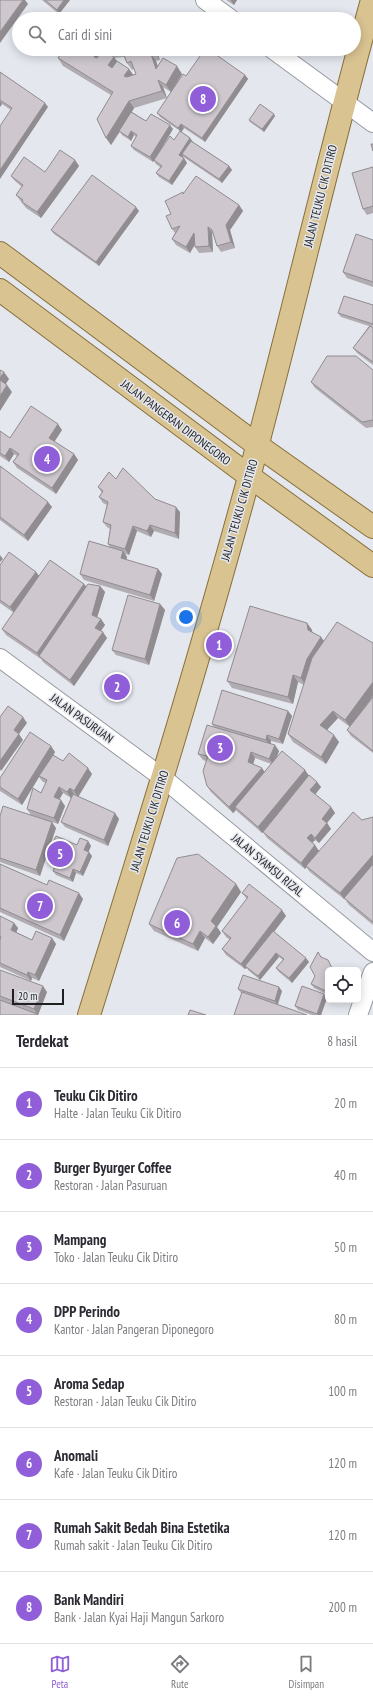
<!DOCTYPE html>
<html lang="id">
<meta charset="utf-8">
<style>
body{margin:0;font-family:"PT Sans Narrow",sans-serif;background:#f7f7f7;color:#2b2b33}
.controls{position:absolute;right:12px;bottom:12px;display:grid;overflow:hidden;border-radius:6px;box-shadow:0 2px 10px #0003}
.controls button{width:36px;height:36px;display:grid;place-items:center;padding:0;border:0;border-bottom:1px solid #e1e1e2;background:#fff;color:#2b2b33;font:20px sans-serif}
.scale{position:absolute;left:12px;bottom:10px;width:52px;box-sizing:border-box;padding-left:4px;border:2px solid #1f2022;border-top:0;font-size:11px;line-height:14px;white-space:nowrap;color:#1f2022;-webkit-text-stroke:3px #e4e7ee;paint-order:stroke}
.you{position:absolute;left:186px;top:617px;width:14px;height:14px;margin:-10px;border:3px solid #fff;border-radius:50%;background:#1a73e8;box-shadow:0 0 0 6px #1a73e833}
.badge{display:grid;place-items:center;width:26px;height:26px;border-radius:50%;background:#8f5ed8;color:#fff;font-size:13px;font-weight:700}
.pin{position:absolute;translate:-50% -50%;border:2px solid #fff;box-shadow:0 1px 4px #0006}
.list{margin:0;padding:0;list-style:none}
h2{display:flex;justify-content:space-between;align-items:center;height:52px;margin:0;padding:0 16px;font-size:17px}
h2 small{font-size:13px;font-weight:400;color:#7c7c81}
.list li{display:grid;grid-template-columns:26px 1fr auto;gap:12px;align-items:center;box-sizing:border-box;height:72px;padding:0 16px;border-top:1px solid #e1e1e2}
.list b{display:block;font-size:15px;white-space:nowrap}
.list p{margin:0;font-size:13px;white-space:nowrap;color:#7c7c81}
.list em{font-size:13px;font-style:normal;color:#7c7c81}
.icon{flex:none;width:22px;height:22px;fill:none;stroke:currentColor;stroke-width:2;stroke-linecap:round;stroke-linejoin:round}
.map{position:relative;flex:none;width:373px;height:1015px;overflow:hidden}
.search{position:absolute;background:#fff;box-shadow:0 2px 10px #0003;left:12px;right:12px;top:12px;height:44px;display:flex;align-items:center;gap:10px;box-sizing:border-box;padding:0 14px;border-radius:22px;color:#7c7c81;font-size:15px}
.sheet{height:628px;background:#fff}
nav{display:flex;justify-content:space-around;align-items:center;box-sizing:border-box;height:56px;border-top:1px solid #e1e1e2;background:#fff;font-size:11px;color:#7c7c81}
nav a{display:grid;justify-items:center;gap:2px}
nav .on{color:#8f5ed8}
.map>svg:first-child{display:block}
.lines{fill:none;stroke-linecap:round;stroke-linejoin:round}
.minor-casing{stroke:#979aa1;stroke-width:20}
.major-casing{stroke:#87703a;stroke-width:24}
.minor{stroke:#fff;stroke-width:18}
.major{stroke:#d9c391;stroke-width:22}
.wall{fill:#b1acb1;fill-rule:evenodd}
.shaded-wall{fill:#908c90}
.building{fill:#cec8ce;stroke:#908c90}
.labels{text-anchor:middle;dominant-baseline:central;stroke-width:3;stroke-linejoin:round;paint-order:stroke}
.street-label{font-size:12px;fill:#1f2022;stroke:#e4e7ee}
</style>
<div class="map">
<svg width="373" height="1015" viewBox="0 0 373 1015">
<rect width="100%" height="100%" fill="#e4e7ee"/>
<g class="lines">
<!-- minor casing -->
<g class="minor-casing">
<g id="minor">
<polyline points="205,0 231,19"/>
<polyline points="272,49 373,123"/>
<polyline points="0,658 163,778 373,952"/>
<polyline points="358,1015 373,972"/>
</g>
</g>
<!-- major casing -->
<g class="major-casing">
<g id="major">
<polyline points="0,253 257,445 373,527"/>
<polyline points="0,290 249,476 373,566"/>
<path d="M89,1015C145,836 200,658 249,477C292,318 328,158 372,0"/>
</g>
</g>
<!-- minor -->
<use href="#minor" class="minor"/>
<!-- major -->
<use href="#major" class="major"/>
</g>
<!-- wall -->
<g class="wall">
<polygon points="42,0 70,0 59,14"/>
<polygon points="226,0 237,0 234,5"/>
<path d="M64,49H106L107,51L106,52L114,57L109,50L156,49L160,60L156,61L158,67L182,74L171,92L163,87L167,98L134,108L132,112L146,121L173,129L158,154L174,140L180,131L160,117L157,113L186,76L245,75L248,79L205,142L184,128L182,132L190,138L193,142L229,166L232,170L222,183L185,158L183,156V158L187,163L172,185L159,177L156,173L160,167L156,164L154,161L153,162L134,150L131,146L136,137L134,135L131,141L122,135L120,132L111,145V95L63,66L58,58ZM124,57L127,63L132,70L134,69L136,74L133,75L129,69L117,61L114,58Z"/>
<polygon points="0,72 48,107 11,110 2,104 0,107"/>
<polygon points="275,116 264,132 250,122 249,120"/>
<polygon points="75,160 79,166 41,218 26,208 16,195 22,187 15,181 11,176 45,172"/>
<polygon points="373,167 373,213 367,215 363,209"/>
<polygon points="184,194 239,205 243,211 230,230 235,248 221,252 217,246 213,234 212,233 213,252 199,253 195,247 195,244 190,253 176,245 172,239 175,233 172,229 171,214"/>
<polygon points="139,211 99,266 54,234 51,230"/>
<polygon points="373,240 373,287 347,278 343,272"/>
<polygon points="373,305 373,327 370,326 373,328 373,365 357,353 353,348 369,326 341,317 338,313"/>
<polygon points="373,370 373,427 366,428 315,388 311,382"/>
<polygon points="62,430 54,441 74,454 78,460 56,494 17,468 13,462 17,456 14,454 9,462 0,456 0,431 10,438"/>
<polygon points="0,466 52,507 28,541 0,520"/>
<polygon points="116,479 155,499 180,512 179,539 154,531 151,537 137,531 129,555 125,554 127,557 126,560 158,569 162,574 154,601 84,580 80,574 110,547 108,544 110,529 107,527 103,522 107,505 103,503 99,497 102,493 98,487"/>
<polygon points="0,565 36,572 39,576 84,584 86,586 100,586 105,592 97,617 105,625 101,631 107,638 74,686 43,662 41,659 6,635 2,629 14,613 0,603"/>
<polygon points="160,604 165,610 149,665 116,655 112,650"/>
<polygon points="307,623 312,630 312,632 321,637 324,641 373,643 373,696 362,711 373,697 373,753 351,736 347,730 350,727 338,718 327,730 339,742 326,764 293,742 288,734 304,685 298,682 293,704 232,688 227,681"/>
<path d="M288,711L292,716L283,744L271,741V744L279,751L276,758L305,770L309,776L317,782L321,787L315,794L331,807L335,813L327,823L331,829L319,843L315,840L312,843L319,851L362,820L373,817V925L349,905L345,899H344L310,872L306,867L305,869L267,838L263,832L286,803L262,833L239,813L236,810L233,813L211,792L207,786L206,761L203,760L198,754L214,727L212,724ZM255,758L271,764L264,772L262,768L253,764Z"/>
<polygon points="55,752 53,756 92,774 78,797 119,819 108,846 65,827 61,822 71,798 63,793 59,799 65,806 58,824 31,815 27,809 41,793 46,783 43,782 39,777 22,805 0,791 0,778"/>
<polygon points="0,816 56,828 40,876 0,862"/>
<polygon points="88,841 91,846 88,852 92,856 83,876 76,873 73,882 56,875 53,871 57,863 50,860 47,856"/>
<polygon points="0,864 47,885 83,899 64,941 0,912"/>
<polygon points="236,884 241,892 217,927 221,933 213,944 205,938 198,951 154,931 149,924"/>
<polygon points="242,893 286,916 274,932 309,962 292,983 279,972 276,968 283,960 279,957 260,980 248,970 247,968 245,969 226,955 222,949 230,940 226,937 222,931 247,899"/>
<polygon points="0,916 14,923 18,928 16,932 32,940 52,938 56,944 39,981 32,978 31,981 0,967"/>
<polygon points="318,952 322,958 331,965 328,970 328,995 314,988 311,984 315,976"/>
<polygon points="0,970 47,992 38,1015 0,1015"/>
<polygon points="238,989 282,991 278,1005 241,993"/>
<polygon points="327,998 321,1015 312,1015 298,1010 295,1006"/>
</g>
<!-- shaded-wall -->
<g class="shaded-wall">
<polygon points="23,0 25,0 28,4 0,43 0,32"/>
<polygon points="64,0 70,0 59,14 57,10"/>
<polygon points="231,0 237,0 234,5 231,1"/>
<polygon points="99,49 106,49 107,51 99,64 94,57"/>
<polygon points="154,49 156,49 160,60 155,53"/>
<polygon points="151,54 156,61 161,76 156,69"/>
<polygon points="114,57 119,64 113,72 108,65"/>
<polygon points="177,66 182,74 171,92 166,85"/>
<polygon points="129,69 134,76 129,83 124,76"/>
<polygon points="245,75 248,79 205,142 202,138"/>
<polygon points="158,80 163,87 167,98 162,91"/>
<polygon points="0,101 2,104 0,107"/>
<polygon points="129,101 134,108 111,145 106,138"/>
<polygon points="45,103 48,107 0,179 0,170"/>
<polygon points="274,114 275,116 264,132 262,129"/>
<polygon points="181,124 184,128 181,132 178,128"/>
<polygon points="170,125 173,129 153,162 150,157"/>
<polygon points="131,131 134,135 131,141 128,137"/>
<polygon points="190,138 193,142 182,154 183,156 182,159 179,155"/>
<polygon points="184,158 187,163 172,185 169,181"/>
<polygon points="75,160 79,166 41,218 37,212"/>
<polygon points="229,166 232,170 222,183 219,179"/>
<polygon points="239,205 243,211 230,230 235,248 231,242 226,225"/>
<polygon points="136,207 139,211 99,266 96,262"/>
<polygon points="208,227 212,233 213,252 209,246"/>
<polygon points="194,233 198,239 190,253 186,247"/>
<polygon points="4,372 9,379 4,387 0,381 0,378"/>
<polygon points="7,385 12,392 0,411 0,396"/>
<polygon points="58,424 62,430 53,444 49,438"/>
<polygon points="10,448 14,454 9,462 5,456"/>
<polygon points="74,454 78,460 56,494 52,488"/>
<polygon points="48,502 52,507 28,541 24,535"/>
<polygon points="176,507 180,512 179,539 175,533"/>
<polygon points="150,525 154,531 151,537 147,531"/>
<polygon points="133,526 137,531 129,555 125,549"/>
<polygon points="123,551 127,557 125,564 121,558"/>
<polygon points="0,555 3,559 0,562"/>
<polygon points="158,569 162,574 154,601 150,595"/>
<polygon points="36,572 40,577 14,613 10,607"/>
<polygon points="84,584 88,590 39,656 41,659 37,653"/>
<polygon points="100,586 105,592 96,621 92,615"/>
<polygon points="160,604 165,610 149,665 145,659"/>
<polygon points="101,619 105,625 99,633 95,628"/>
<polygon points="307,623 312,630 313,637 308,630"/>
<polygon points="103,632 107,638 74,686 70,680"/>
<polygon points="321,637 326,644 306,686 301,678 307,659"/>
<polygon points="293,675 298,682 293,704 288,697"/>
<polygon points="373,682 373,696 350,727 345,720"/>
<polygon points="288,711 292,716 283,744 279,739"/>
<polygon points="333,711 338,718 325,732 320,725"/>
<polygon points="23,717 27,723 19,734 23,740 1,771 0,769 0,761 14,730"/>
<polygon points="267,735 271,741 270,746 266,740"/>
<polygon points="334,735 339,742 326,764 321,757"/>
<polygon points="275,745 279,751 274,765 269,759"/>
<polygon points="51,746 55,752 40,777 39,776 39,777 22,805 18,799"/>
<polygon points="251,752 255,758 252,768 248,762"/>
<polygon points="88,768 92,774 78,797 74,791"/>
<polygon points="262,768 266,774 235,807 236,810 233,813 229,807"/>
<polygon points="305,770 309,776 262,833 258,827"/>
<polygon points="317,782 321,787 314,796 310,790"/>
<polygon points="59,787 63,793 58,802 54,797"/>
<polygon points="70,788 74,794 71,798 67,792"/>
<polygon points="61,800 65,806 58,824 54,818"/>
<polygon points="331,807 335,813 327,823 331,829 319,843 315,838 322,819"/>
<polygon points="115,813 119,819 108,846 104,840"/>
<polygon points="52,822 56,828 40,876 36,870"/>
<polygon points="311,834 315,840 311,844 307,838"/>
<polygon points="88,841 91,846 87,855 84,850"/>
<polygon points="315,845 319,851 305,869 301,863"/>
<polygon points="89,852 92,856 83,876 80,872"/>
<polygon points="373,855 373,866 344,899 340,893"/>
<polygon points="73,869 76,873 73,882 70,878"/>
<polygon points="236,884 241,892 217,927 221,933 213,944 208,937 211,921"/>
<polygon points="79,893 83,899 64,941 60,935"/>
<polygon points="282,910 286,916 247,967 245,966 247,968 245,969 241,964"/>
<polygon points="14,923 18,928 15,936 11,930"/>
<polygon points="200,931 205,938 198,951 193,944"/>
<polygon points="52,938 56,944 39,981 35,975"/>
<polygon points="276,953 279,957 260,980 258,976"/>
<polygon points="306,958 309,962 292,983 289,978"/>
<polygon points="28,972 32,978 31,981 27,975"/>
<polygon points="43,986 47,992 38,1015 37,1015 37,1014 34,1009"/>
<polygon points="279,987 282,991 277,1005 275,1001"/>
<polygon points="324,994 327,998 321,1015 318,1015 317,1014"/>
</g>
<!-- building -->
<g class="building">
<polygon points="0,0 23,0 0,32"/>
<polygon points="45,0 64,0 57,10"/>
<polygon points="64,49 99,49 94,57 97,58 102,50 114,57 108,65 112,68 117,61 129,69 124,76 127,77 136,74 131,61 127,63 122,50 109,50 109,49 154,49 155,53 151,54 156,69 163,58 177,66 166,85 158,80 162,91 129,101 106,138 97,119 113,92 58,58"/>
<polygon points="205,49 208,49 245,75 202,138 181,124 178,128 157,113 183,74 186,76"/>
<polygon points="0,72 45,103 0,170 0,126 12,108 0,100"/>
<polygon points="260,104 274,114 262,129 249,120"/>
<polygon points="131,112 146,121 151,114 170,125 150,157 131,146 137,135 131,131 128,137 119,131"/>
<polygon points="180,131 190,138 179,155 184,158 169,181 156,173 162,166 154,160 170,136 174,140"/>
<polygon points="191,141 229,166 219,179 182,154"/>
<polygon points="371,144 373,144 373,151"/>
<polygon points="60,150 75,160 37,212 22,202 23,200 16,195 23,185 11,176 24,157 45,172"/>
<polygon points="373,167 373,206 363,209 352,173"/>
<polygon points="92,175 136,207 96,262 51,230"/>
<polygon points="196,176 239,205 226,225 231,242 217,246 212,230 208,227 209,246 195,247 194,233 186,247 172,239 180,226 172,229 166,216 171,214 165,201 183,192 183,194"/>
<polygon points="356,234 373,240 373,282 343,272"/>
<polygon points="344,296 373,305 373,324 338,313"/>
<polygon points="370,326 373,328 373,362 353,348"/>
<polygon points="327,356 356,356 373,370 373,420 362,422 311,382"/>
<polygon points="0,370 4,372 0,378"/>
<polygon points="0,380 7,385 0,396"/>
<polygon points="31,406 58,424 49,438 74,454 52,488 13,462 19,454 10,448 5,456 0,453 0,431 10,438"/>
<polygon points="0,466 48,502 24,535 0,517"/>
<polygon points="123,468 155,499 176,507 175,533 150,525 147,531 133,526 125,549 108,544 111,525 103,522 108,502 99,497 103,491 98,487 109,472 116,479"/>
<polygon points="89,541 123,551 121,558 158,569 150,595 80,574"/>
<polygon points="9,552 36,572 10,607 0,600 0,565"/>
<polygon points="50,560 84,584 37,653 2,629"/>
<polygon points="88,584 100,586 92,615 101,619 95,628 103,632 70,680 39,656"/>
<polygon points="128,595 160,604 145,659 112,650"/>
<polygon points="250,606 307,623 308,630 321,637 307,659 301,678 293,675 288,697 227,681"/>
<polygon points="337,622 373,643 373,682 345,720 333,711 320,725 334,735 321,757 288,734 312,658"/>
<polygon points="222,690 288,711 279,739 267,735 266,740 212,724"/>
<polygon points="373,697 373,751 347,730"/>
<polygon points="8,706 23,717 14,730 19,734 0,761 0,717"/>
<polygon points="207,725 275,745 269,759 251,752 248,762 262,768 229,807 207,786 203,771 208,756 198,754"/>
<polygon points="30,732 51,746 18,799 0,787 0,778"/>
<polygon points="282,751 305,770 258,827 235,807"/>
<polygon points="69,753 88,768 74,791 70,788 67,792 59,787 54,797 61,800 54,818 27,809 33,788 41,793 47,780 39,776 53,755 63,761"/>
<polygon points="309,775 317,782 310,790 331,807 322,819 327,823 315,838 311,834 307,838 315,845 301,863 263,832"/>
<polygon points="73,794 115,813 104,840 61,822"/>
<polygon points="3,806 52,822 36,870 0,858 0,816"/>
<polygon points="353,812 362,820 373,817 373,855 340,893 306,866"/>
<polygon points="56,836 77,845 80,838 88,841 84,850 89,852 80,872 73,869 70,878 53,871 58,860 47,856"/>
<polygon points="198,854 236,884 211,921 216,926 208,937 200,931 193,944 149,924 177,858"/>
<polygon points="0,864 47,885 49,880 79,893 60,935 0,908"/>
<polygon points="373,864 373,922 344,898"/>
<polygon points="249,884 282,910 241,964 222,949 231,938 222,931 248,897 242,893"/>
<polygon points="0,916 14,923 11,930 32,940 36,931 52,938 35,975 28,972 27,975 0,963 0,940 1,937 0,936"/>
<polygon points="273,931 306,958 289,978 276,968 284,959 276,953 258,976 245,966"/>
<polygon points="318,952 321,957 328,960 333,970 328,970 328,992 311,984 315,976 310,967"/>
<polygon points="0,970 43,986 34,1009 0,996"/>
<polygon points="243,975 279,987 275,1001 238,989"/>
<polygon points="302,986 324,994 317,1014 295,1006"/>
<polygon points="242,992 307,1015 234,1015"/>
<polygon points="0,1000 37,1014 37,1015 0,1015"/>
<polygon points="190,1010 206,1015 188,1015"/>
</g>
<g class="labels">
<!-- street labels -->
<g class="street-label">
<text transform="translate(320 196) rotate(-76)">JALAN TEUKU CIK DITIRO</text>
<text transform="translate(176 422) rotate(37)">JALAN PANGERAN DIPONEGORO</text>
<text transform="translate(239 510) rotate(-74)">JALAN TEUKU CIK DITIRO</text>
<text transform="translate(82 718) rotate(36)">JALAN PASURUAN</text>
<text transform="translate(149 821) rotate(-73)">JALAN TEUKU CIK DITIRO</text>
<text transform="translate(268 865) rotate(40)">JALAN SYAMSU RIZAL</text>
</g>
</g>
</svg>
<div class="controls">
<button><svg class="icon" aria-label="locate" viewBox="0 0 24 24"><circle cx="12" cy="12" r="6"/><path d="M12 2v4M12 18v4M2 12h4M18 12h4"/></svg></button>
</div>
<div class="scale">20 m</div>
<div class="you"></div>
<div class="pin badge" style="left:219px;top:645px">1</div>
<div class="pin badge" style="left:117px;top:687px">2</div>
<div class="pin badge" style="left:220px;top:748px">3</div>
<div class="pin badge" style="left:47px;top:459px">4</div>
<div class="pin badge" style="left:60px;top:854px">5</div>
<div class="pin badge" style="left:177px;top:923px">6</div>
<div class="pin badge" style="left:40px;top:906px">7</div>
<div class="pin badge" style="left:203px;top:99px">8</div>
<div class="search"><svg class="icon" aria-label="search" viewBox="0 0 24 24"><circle cx="10" cy="10" r="6"/><path d="M15 15l6 6"/></svg>Cari di sini</div>
</div>
<section class="sheet">
<h2>Terdekat<small>8 hasil</small></h2>
<ul class="list">
<li><span class="badge">1</span><div><b>Teuku Cik Ditiro</b><p>Halte · Jalan Teuku Cik Ditiro</p></div><em>20 m</em></li>
<li><span class="badge">2</span><div><b>Burger Byurger Coffee</b><p>Restoran · Jalan Pasuruan</p></div><em>40 m</em></li>
<li><span class="badge">3</span><div><b>Mampang</b><p>Toko · Jalan Teuku Cik Ditiro</p></div><em>50 m</em></li>
<li><span class="badge">4</span><div><b>DPP Perindo</b><p>Kantor · Jalan Pangeran Diponegoro</p></div><em>80 m</em></li>
<li><span class="badge">5</span><div><b>Aroma Sedap</b><p>Restoran · Jalan Teuku Cik Ditiro</p></div><em>100 m</em></li>
<li><span class="badge">6</span><div><b>Anomali</b><p>Kafe · Jalan Teuku Cik Ditiro</p></div><em>120 m</em></li>
<li><span class="badge">7</span><div><b>Rumah Sakit Bedah Bina Estetika</b><p>Rumah sakit · Jalan Teuku Cik Ditiro</p></div><em>120 m</em></li>
<li><span class="badge">8</span><div><b>Bank Mandiri</b><p>Bank · Jalan Kyai Haji Mangun Sarkoro</p></div><em>200 m</em></li>
</ul>
</section>
<nav>
<a class="on"><svg class="icon" aria-label="map" viewBox="0 0 24 24"><path d="M3 6l6-2 6 2 6-2v14l-6 2-6-2-6 2zM9 4v14M15 6v14"/></svg>Peta</a>
<a><svg class="icon" aria-label="directions" viewBox="0 0 24 24"><path d="M12 3l9 9-9 9-9-9zM9 14v-3h6M13 9l2 2-2 2"/></svg>Rute</a>
<a><svg class="icon" aria-label="saved" viewBox="0 0 24 24"><path d="M7 4h10v16l-5-4-5 4z"/></svg>Disimpan</a>
</nav>
